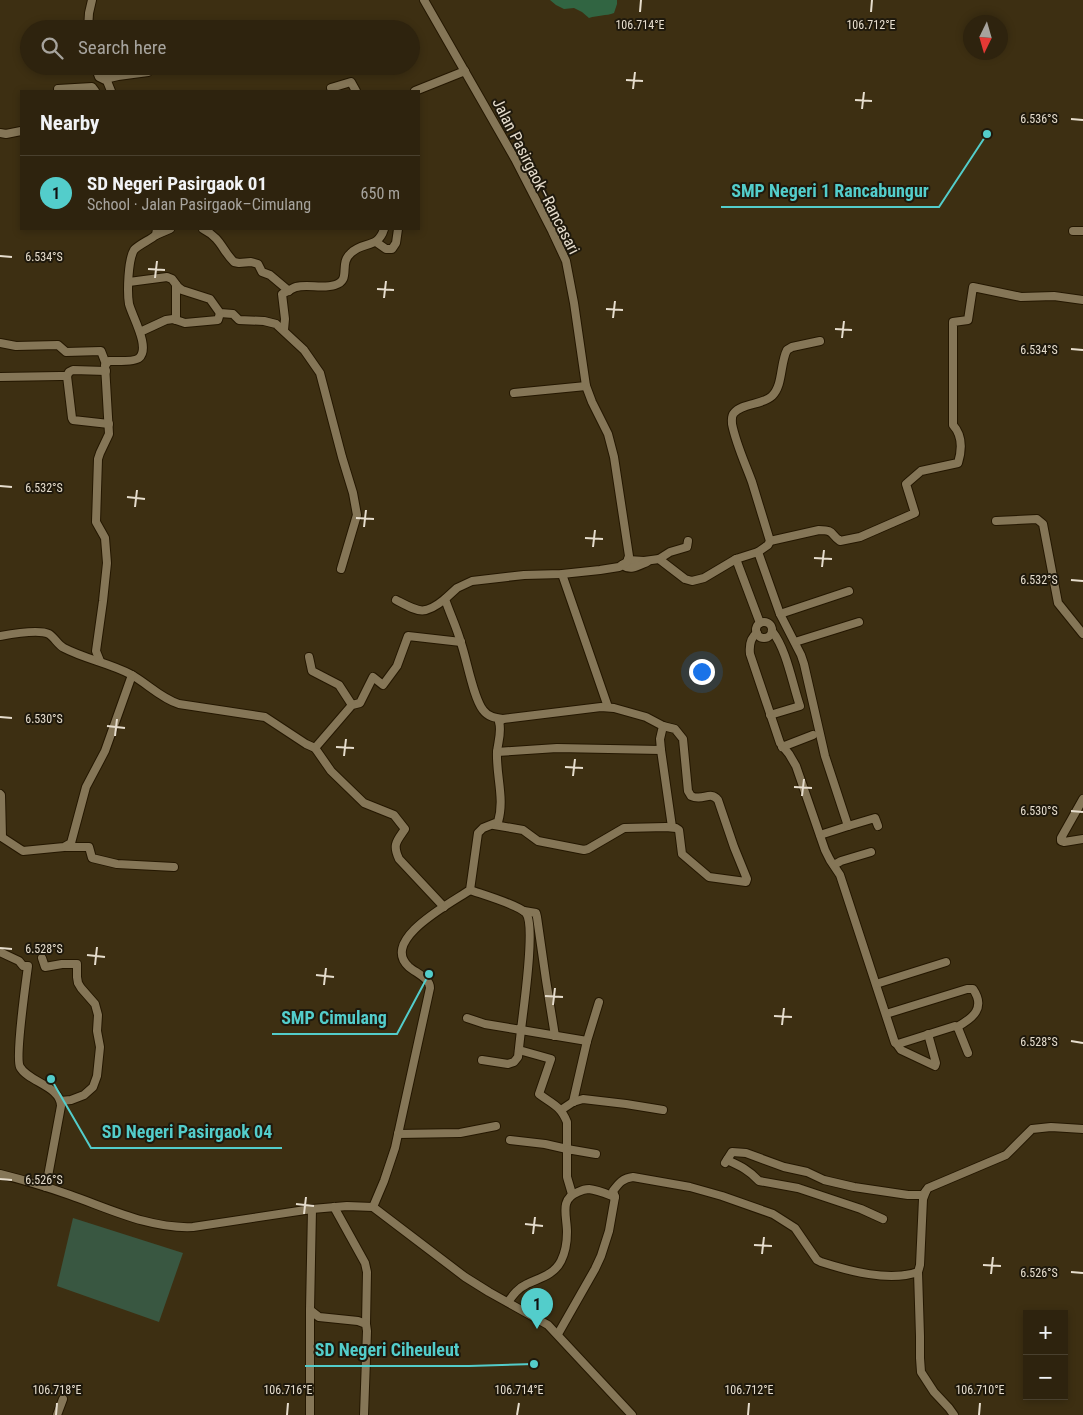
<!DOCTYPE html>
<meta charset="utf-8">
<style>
body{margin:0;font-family:"Roboto Condensed",sans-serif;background:#362b17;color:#f1f3f6}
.controls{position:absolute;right:15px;bottom:15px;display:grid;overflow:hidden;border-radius:0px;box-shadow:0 2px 8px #0003}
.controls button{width:45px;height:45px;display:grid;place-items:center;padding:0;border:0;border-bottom:1px solid #49402e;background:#2e230e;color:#f1f3f6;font:25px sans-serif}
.compass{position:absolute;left:963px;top:15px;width:45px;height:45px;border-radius:50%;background:#2e230e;box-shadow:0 2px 8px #0003;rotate:185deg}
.you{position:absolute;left:701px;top:671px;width:18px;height:18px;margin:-12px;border:4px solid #fff;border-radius:50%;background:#1a73e8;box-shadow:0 0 0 8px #1a73e833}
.badge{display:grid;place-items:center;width:32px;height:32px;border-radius:50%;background:#53cdcb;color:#111;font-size:16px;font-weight:700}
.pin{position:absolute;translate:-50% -41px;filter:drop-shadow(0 1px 2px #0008)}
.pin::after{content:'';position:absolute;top:26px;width:18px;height:15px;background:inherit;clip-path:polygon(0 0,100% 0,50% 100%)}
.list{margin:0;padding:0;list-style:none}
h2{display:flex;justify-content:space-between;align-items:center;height:65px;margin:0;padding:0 20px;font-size:21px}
h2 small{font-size:16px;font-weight:400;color:#a7a49e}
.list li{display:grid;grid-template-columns:32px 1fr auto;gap:15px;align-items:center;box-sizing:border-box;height:75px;padding:0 20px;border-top:1px solid #49402e}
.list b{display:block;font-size:19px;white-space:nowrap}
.list p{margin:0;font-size:16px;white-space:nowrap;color:#a7a49e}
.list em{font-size:16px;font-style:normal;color:#a7a49e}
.icon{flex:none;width:28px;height:28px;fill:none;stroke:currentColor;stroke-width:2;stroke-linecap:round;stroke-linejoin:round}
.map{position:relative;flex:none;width:1083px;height:1415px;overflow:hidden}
.search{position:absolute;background:#2e230e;box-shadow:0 2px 8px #0003;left:20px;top:20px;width:400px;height:55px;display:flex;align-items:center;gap:12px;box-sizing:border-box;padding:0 18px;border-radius:28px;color:#a7a49e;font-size:19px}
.panel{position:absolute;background:#2e230e;box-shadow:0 2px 8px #0003;left:20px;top:90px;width:400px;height:140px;border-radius:0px}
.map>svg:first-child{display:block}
.green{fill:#395741}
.forest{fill:#316542}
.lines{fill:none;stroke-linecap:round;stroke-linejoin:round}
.minor-casing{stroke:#241700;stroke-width:10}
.minor{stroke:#857657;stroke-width:8}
.ticks{fill:none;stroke:#e6ddcd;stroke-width:2}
.labels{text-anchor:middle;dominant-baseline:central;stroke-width:4;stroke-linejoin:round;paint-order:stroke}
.street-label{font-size:16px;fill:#e6ddcd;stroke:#1f190c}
.ticks-label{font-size:12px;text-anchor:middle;fill:#e6ddcd;stroke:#1f190c;stroke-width:4;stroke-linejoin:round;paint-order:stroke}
.leader{fill:none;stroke:#53cdcb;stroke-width:2}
.callout-dot{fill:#53cdcb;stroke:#1f190c;stroke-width:2}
.callout-label{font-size:18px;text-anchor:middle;font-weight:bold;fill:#53cdcb;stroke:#1f190c;stroke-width:4;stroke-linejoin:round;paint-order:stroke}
</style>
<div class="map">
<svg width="1083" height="1415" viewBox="0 0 1083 1415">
<rect width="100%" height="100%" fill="#3d2f12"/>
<!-- green -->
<polygon class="green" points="73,1218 183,1253 159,1322 57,1286"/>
<!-- forest -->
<path class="forest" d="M550,0H617V4L614,13C606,16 598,15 589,18L582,12L574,8L564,9L556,5Z"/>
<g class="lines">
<!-- minor casing -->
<g class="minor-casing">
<g id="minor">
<polyline points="88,29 89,13 92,0"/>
<polyline points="95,66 99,77 107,81 111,91"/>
<polyline points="105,79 118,76 148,72"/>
<polyline points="331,88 351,82 356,91"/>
<polyline points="58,89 92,87 95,91"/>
<polyline points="415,91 465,71"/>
<polyline points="0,133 6,134 21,131"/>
<path d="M203,229C222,239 221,249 234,262L239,263L251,262L258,264L262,272L270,275L289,291"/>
<polyline points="1073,231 1083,231"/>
<polyline points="156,235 170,229"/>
<polyline points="376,242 386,249 392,249 396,243 398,229"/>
<polyline points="129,282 167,277 172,279 178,287 182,290 210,299 220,313 233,314 239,320 264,321 276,324 304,350 320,373 342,457 353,493 357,515 341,569"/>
<polyline points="176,320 176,285"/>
<path d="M284,330L285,319L282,294C286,292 291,289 296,287C308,284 323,289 335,285C352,280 338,264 351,253C363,241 378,249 384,229"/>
<polyline points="140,332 166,320 173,319 185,323 218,320 220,313"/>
<polyline points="0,343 16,346 58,345 66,352 101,351 106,364"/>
<polyline points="67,376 72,418 73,420 109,424"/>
<polyline points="0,377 60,376 67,376 69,372 73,370 106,371"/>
<polyline points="514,393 586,386"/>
<polyline points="996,521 1037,519 1043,524 1058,603 1083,634"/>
<path d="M770,541L819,530C835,530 830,534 840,541L860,537L915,513L906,484L921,471L958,463C962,450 963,436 953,425V322L968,320L973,287L1021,297L1054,296L1083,300"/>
<path d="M758,552L768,545L770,541C764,521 758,502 752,482C745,463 736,444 732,424C732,420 731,416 734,413C742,403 763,405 772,396C783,386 780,363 787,350L792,347L820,341"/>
<polyline points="659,559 670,552 687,547 688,541"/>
<polyline points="736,559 760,623"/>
<polyline points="628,560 644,561 659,559 685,579 692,581 704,578 736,559 758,552 780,614 801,655 804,664 825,756 848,826 820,835"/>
<path d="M622,565C631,571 638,566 647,562"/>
<polyline points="562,574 608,707"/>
<path d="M396,600C419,612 424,616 445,599"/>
<polyline points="780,614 849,591"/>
<circle cx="764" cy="630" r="8"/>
<path d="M757,633C750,638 749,645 750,654L780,743L789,754L796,766L825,850L830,860L840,875L895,1043L898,1044L955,1026L958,1028L968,1053"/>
<path d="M0,636C11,634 39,629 49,634C55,638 58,645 64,648C85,659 109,663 130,674C147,683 160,698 179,704L265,717L306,744L315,748L352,705L360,703L373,677L383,685L397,666L408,636L461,642"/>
<polyline points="795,642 859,622"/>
<polyline points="309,657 312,671 339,685 352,705"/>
<path d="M100,661L96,651L103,601L107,563L105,538L96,522L98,459L100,453L109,434L105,365L109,361C115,361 135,362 139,358C151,348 132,316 129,304C127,292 128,260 134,250C138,245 150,240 156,235L157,229"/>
<path d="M770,715L800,706C792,683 787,650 772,631"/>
<polyline points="782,747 813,735"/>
<path d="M315,748L331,771L364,803L394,815L405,829C397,841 392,844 399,859L444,907"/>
<polyline points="661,750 672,827"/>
<polyline points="497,752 557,748 661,750 660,739 663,726 646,717 614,708 601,707 503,719"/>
<polyline points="0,794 1,795 2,837"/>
<polyline points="1083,799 1061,838 1061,841 1064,842 1083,839"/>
<path d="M494,825L523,830L538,841L584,850L588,849L624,828L666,827L676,828L679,830L682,854L709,877L746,882L747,879L734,847L718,800C710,790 703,802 691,796L688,791L683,739L675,729L663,726"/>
<polyline points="848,826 875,818 878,826"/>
<polyline points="0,836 23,851 64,847 71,843 86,787 105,751 132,675"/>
<polyline points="66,847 89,847 92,858 117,864 174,867"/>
<polyline points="834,865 841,861 871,852"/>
<polyline points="524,911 536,913 537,917 546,980 555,1036"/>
<path d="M0,952L19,961L23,966H28C26,981 15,1058 20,1067C28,1082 61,1086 61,1106L46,1187"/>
<polyline points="42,958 45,967 62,964 77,964 77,977 78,983 81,988 95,1004 98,1015 97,1031 100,1047 97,1076 93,1087 84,1095 71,1100 61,1101"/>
<polyline points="876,984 946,962"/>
<path d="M886,1014L967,989H973C986,1008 973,1018 957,1027"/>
<path d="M467,1018L485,1024L521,1030C523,1011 536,926 526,913C519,905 481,894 470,890"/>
<polyline points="896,1043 901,1050 935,1066 936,1063 928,1034"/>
<polyline points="482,1060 508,1064 514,1062 518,1057 521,1030 587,1041"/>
<polyline points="573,1102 587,1041 599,1002"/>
<polyline points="561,1110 573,1102 583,1099 626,1104 663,1110"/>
<polyline points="398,1134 460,1133 496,1126"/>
<path d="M510,1140L545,1144L567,1149V1122C560,1105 552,1104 539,1094L551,1059L519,1050"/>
<path d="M727,1160C740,1166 749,1170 759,1181L798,1188L861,1209L883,1219"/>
<polyline points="725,1163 732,1152 746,1153 784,1167 807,1172 824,1180 854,1187 908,1195 923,1195 926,1191"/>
<path d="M0,1174C24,1180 47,1187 70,1195C110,1209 150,1229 193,1227L312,1209L347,1206L373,1207L465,1277L489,1292L548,1325L632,1415"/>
<polyline points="572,1194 567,1177 567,1149 596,1154"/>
<polyline points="334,1207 365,1263 367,1272 366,1324"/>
<path d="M373,1207L384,1181L395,1148L430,988C430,978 416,973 409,967C379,940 451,903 470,890L478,833L483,828L498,822C505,799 496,776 497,752C498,742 502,731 499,722L503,719C496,718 488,717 483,710C473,697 467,660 461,643C457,628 450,614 445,599L457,588L472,581L524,575L562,574L600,570L619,567L627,562L629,556L614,457L608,434L592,402L586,386L574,303L566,261L552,231L515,159L424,0"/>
<polyline points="312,1209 310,1310 319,1317 358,1321 366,1324 367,1331 364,1415"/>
<polyline points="918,1272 920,1336 920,1358 921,1372 934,1392 949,1408 954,1415"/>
<path d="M508,1302C513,1295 518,1288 527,1284C539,1278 554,1275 561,1261C565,1253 567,1241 567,1232C567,1216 559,1199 578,1192C582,1190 585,1189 589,1189C598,1190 607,1194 615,1197"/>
<polyline points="310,1310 310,1415"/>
<path d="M558,1334L595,1269L601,1256L609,1231L615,1197L613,1191C619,1183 623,1178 633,1177L690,1187L722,1196L773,1214L795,1228L817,1260L821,1262C849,1271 889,1282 918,1272L920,1265L923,1199L926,1191L928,1188L1006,1155L1032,1129L1051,1127L1083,1129"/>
<polyline points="57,1415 63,1399"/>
</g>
</g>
<!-- minor -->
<use href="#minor" class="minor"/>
</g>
<!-- ticks -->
<path class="ticks" d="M640,12L641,0M871,12L872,0M626,80L643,81M633,89L635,72M855,100L872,101M862,109L864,92M1071,119L1083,120M0,256L12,257M148,269L165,270M155,278L157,261M377,289L394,290M384,298L386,281M606,309L623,310M613,318L615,301M835,329L852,330M842,338L844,321M1071,349L1083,350M0,486L12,487M127,497L145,499M135,507L137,490M356,518L374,519M364,527L366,510M585,538L603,539M593,547L595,530M814,558L832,559M822,567L824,550M1071,580L1083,581M0,717L12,718M107,726L125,728M115,736L117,719M336,747L354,748M344,756L346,739M565,767L583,768M573,776L575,759M794,787L812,788M802,796L804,779M1071,811L1083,812M0,948L12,949M87,955L105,957M95,965L97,947M316,975L334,977M324,985L326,968M545,996L563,997M553,1005L555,988M774,1016L792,1017M782,1025L784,1008M1071,1041L1083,1043M0,1179L12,1180M296,1204L314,1206M304,1214L306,1197M525,1224L543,1226M533,1234L535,1217M754,1245L772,1246M762,1254L764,1237M983,1265L1001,1266M1071,1272L1083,1273M991,1274L993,1257M56,1415L57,1403M287,1415L288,1403M517,1415L519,1403M748,1415L749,1403M979,1415L980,1403"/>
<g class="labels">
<!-- street labels -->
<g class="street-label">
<text transform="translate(536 176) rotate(63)">Jalan Pasirgaok–Rancasari</text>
</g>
</g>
<g class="ticks-label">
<text x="640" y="29">106.714°E</text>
<text x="871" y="29">106.712°E</text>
<text x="1039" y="123">6.536°S</text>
<text x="44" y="261">6.534°S</text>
<text x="1039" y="354">6.534°S</text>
<text x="44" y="492">6.532°S</text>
<text x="1039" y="584">6.532°S</text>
<text x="44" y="723">6.530°S</text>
<text x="1039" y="815">6.530°S</text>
<text x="44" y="953">6.528°S</text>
<text x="1039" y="1046">6.528°S</text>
<text x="44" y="1184">6.526°S</text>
<text x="1039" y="1277">6.526°S</text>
<text x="57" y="1394">106.718°E</text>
<text x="288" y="1394">106.716°E</text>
<text x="519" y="1394">106.714°E</text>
<text x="749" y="1394">106.712°E</text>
<text x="980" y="1394">106.710°E</text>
</g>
<!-- callouts -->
<path class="leader" d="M987 134L939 207H721M429 974L397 1034H272M51 1079L91 1148H282M534 1364L469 1366H305"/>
<g class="callout-dot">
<circle cx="987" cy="134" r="5"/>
<circle cx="429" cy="974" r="5"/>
<circle cx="51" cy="1079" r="5"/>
<circle cx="534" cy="1364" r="5"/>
</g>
<g class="callout-label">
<text x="830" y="197">SMP Negeri 1 Rancabungur</text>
<text x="334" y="1024">SMP Cimulang</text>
<text x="187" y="1138">SD Negeri Pasirgaok 04</text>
<text x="387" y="1356">SD Negeri Ciheuleut</text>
</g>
</svg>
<div class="controls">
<button>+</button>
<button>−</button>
</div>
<svg class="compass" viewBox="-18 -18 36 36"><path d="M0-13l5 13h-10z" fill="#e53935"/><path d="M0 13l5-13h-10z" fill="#a7a49e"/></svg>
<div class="you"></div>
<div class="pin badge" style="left:537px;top:1329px">1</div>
<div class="search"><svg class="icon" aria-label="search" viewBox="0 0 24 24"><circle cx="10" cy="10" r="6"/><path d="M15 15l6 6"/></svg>Search here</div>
<section class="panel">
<h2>Nearby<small></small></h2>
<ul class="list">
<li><span class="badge">1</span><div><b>SD Negeri Pasirgaok 01</b><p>School · Jalan Pasirgaok–Cimulang</p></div><em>650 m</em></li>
</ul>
</section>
</div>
